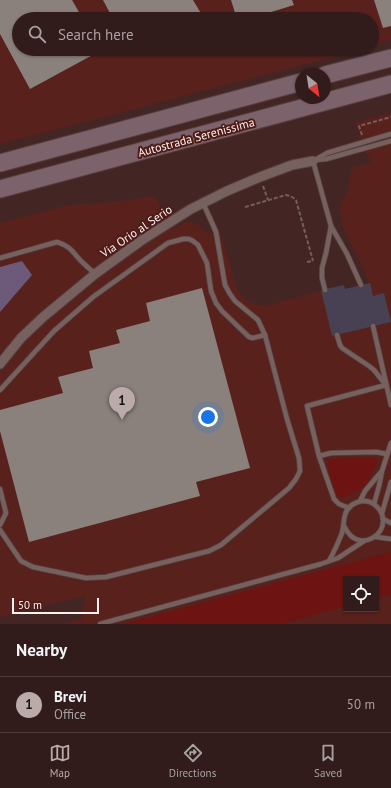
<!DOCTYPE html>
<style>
body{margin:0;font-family:"PT Sans",sans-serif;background:#3d2928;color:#f1f3f6}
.controls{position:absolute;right:12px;bottom:12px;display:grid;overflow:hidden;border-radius:0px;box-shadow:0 1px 3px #0004}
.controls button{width:36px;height:36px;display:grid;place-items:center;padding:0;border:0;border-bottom:1px solid #4d3a3a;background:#321c1b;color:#f1f3f6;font:20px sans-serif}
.compass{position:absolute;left:295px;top:68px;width:36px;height:36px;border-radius:50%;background:#321c1b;box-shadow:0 1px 3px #0004;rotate:150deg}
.scale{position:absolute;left:12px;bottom:10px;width:87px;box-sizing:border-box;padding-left:4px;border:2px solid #faf3f2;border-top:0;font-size:11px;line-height:14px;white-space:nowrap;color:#faf3f2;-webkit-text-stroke:3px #501b17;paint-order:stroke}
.you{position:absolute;left:208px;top:417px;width:14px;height:14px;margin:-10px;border:3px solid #fff;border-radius:50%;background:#1a73e8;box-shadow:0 0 0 6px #1a73e833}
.badge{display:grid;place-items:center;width:26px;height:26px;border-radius:50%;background:#baabaa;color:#111;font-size:13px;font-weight:700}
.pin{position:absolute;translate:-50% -33px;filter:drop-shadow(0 1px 2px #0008)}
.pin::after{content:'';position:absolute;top:21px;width:14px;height:12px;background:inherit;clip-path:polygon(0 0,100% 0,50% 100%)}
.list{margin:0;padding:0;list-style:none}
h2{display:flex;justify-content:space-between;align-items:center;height:52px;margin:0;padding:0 16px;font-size:17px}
h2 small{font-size:13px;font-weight:400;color:#a8a1a3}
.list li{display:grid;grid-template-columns:26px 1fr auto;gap:12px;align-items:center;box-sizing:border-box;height:56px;padding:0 16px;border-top:1px solid #4d3a3a}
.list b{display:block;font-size:15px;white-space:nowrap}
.list p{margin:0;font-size:13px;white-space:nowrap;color:#a8a1a3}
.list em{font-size:13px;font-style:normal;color:#a8a1a3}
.icon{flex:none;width:22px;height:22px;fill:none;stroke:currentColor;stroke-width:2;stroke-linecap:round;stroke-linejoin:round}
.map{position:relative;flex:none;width:391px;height:624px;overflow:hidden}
.search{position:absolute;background:#321c1b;box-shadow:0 1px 3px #0004;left:12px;right:12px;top:12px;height:44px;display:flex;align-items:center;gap:10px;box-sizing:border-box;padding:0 14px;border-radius:22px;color:#a8a1a3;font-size:15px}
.sheet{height:108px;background:#321c1b}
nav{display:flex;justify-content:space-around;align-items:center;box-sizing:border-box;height:56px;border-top:1px solid #4d3a3a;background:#321c1b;font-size:11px;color:#a8a1a3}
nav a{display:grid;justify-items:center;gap:2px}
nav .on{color:#baabaa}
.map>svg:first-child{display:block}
.built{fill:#59211c;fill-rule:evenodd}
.green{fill:#6d1312}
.offices{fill:#6d597a}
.industry{fill:#8a817c}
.building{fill:#484053}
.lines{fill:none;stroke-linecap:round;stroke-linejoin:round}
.service-casing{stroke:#554141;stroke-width:6}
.minor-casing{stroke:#554141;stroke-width:11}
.motorway-casing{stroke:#554141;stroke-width:19}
.path{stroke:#73605e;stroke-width:2;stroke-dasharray:4 2;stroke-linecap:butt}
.service{stroke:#76615e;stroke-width:4.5}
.minor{stroke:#76615e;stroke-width:9}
.motorway{stroke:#7c626a;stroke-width:17}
.labels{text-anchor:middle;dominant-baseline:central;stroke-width:4;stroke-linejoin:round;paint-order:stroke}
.street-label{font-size:12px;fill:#faf3f2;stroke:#501b17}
</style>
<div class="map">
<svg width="391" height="624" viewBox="0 0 391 624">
<rect width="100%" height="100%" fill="#432624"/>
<!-- built -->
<g class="built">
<polygon points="0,0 391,0 391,40 372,45 372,19 19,19 19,49 359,49 326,59 0,144"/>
<path d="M391,113V624H64L81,619L86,596L21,611L0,617V223L68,205L112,202L155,196L170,230L189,221L200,226L208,233L220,231L237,289L244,298L251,303L265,306L344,285L346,289L369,283L364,270L344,230L340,213V206L349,187L350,176L352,168L370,163L368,154H365L356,122ZM346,579H376V609H346Z"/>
</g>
<!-- green -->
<g class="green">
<polygon points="373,457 375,457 377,462 368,481 364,487 347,496 341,497 338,496 335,491 327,463 328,460 333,459"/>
<polygon points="391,552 391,594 376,598 376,579 346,579 346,606 281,624 124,624"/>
</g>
<!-- offices -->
<polygon class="offices" points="22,261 32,275 0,312 0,267"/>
<!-- industry -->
<g class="industry">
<polygon points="0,0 72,0 83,19 19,19 19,49 99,49 100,51 30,89 0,34"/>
<polygon points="103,0 193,0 202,15 194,19 113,19"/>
<polygon points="231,0 292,0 294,5 268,13 270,19 237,19"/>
<polygon points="374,0 391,0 391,26 383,28"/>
<polygon points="130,49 139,49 132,53"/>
<polygon points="202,288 250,468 196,482 200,496 29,542 0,431 0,410 63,393 58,377 93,368 89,351 120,343 116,330 150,321 146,303"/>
</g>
<!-- building -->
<polygon class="building" points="370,283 373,296 384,293 391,322 332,336 321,290 344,285 345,289"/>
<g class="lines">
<!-- service casing -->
<g class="service-casing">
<g id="service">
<polyline points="316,160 326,159 391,141"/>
<polyline points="313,161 331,226 347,254 361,285"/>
<polyline points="313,161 327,153 391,134"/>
<path d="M0,258L57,242C70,246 72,251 80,260C85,265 90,269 95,274"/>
<polyline points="325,290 322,278 322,268 326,253 331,226"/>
<polyline points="373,326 391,405"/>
<polyline points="337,335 340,345 342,348 369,366 374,370 385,384"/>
<polyline points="0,390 54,331 93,297 168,243 183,239 189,239 193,241 198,245 207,263 211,291 216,303 222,311 249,337 253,338 265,335"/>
<polyline points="319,456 331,453 376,452 387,454"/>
<polyline points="0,489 6,513 0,525"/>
<polyline points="360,501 365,491 381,472"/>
<polyline points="374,504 379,486 382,471 391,443"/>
<polyline points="349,508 339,504 334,499 319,456 307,406 386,385"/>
<polyline points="382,513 391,482"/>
<polyline points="383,519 391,523"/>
<polyline points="0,530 21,561 33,567 86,578 106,577 209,551 221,545 289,488 296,479 300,471 299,458 287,419 265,335 258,320 235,301 230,294 225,285 216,232 213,225 203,203"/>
<polyline points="376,537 391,539"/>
<path d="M329,561C334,552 338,543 342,533C344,526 343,522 345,515C348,503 364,497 374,504C379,508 383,513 383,520C384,536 364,547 351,536C348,533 346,530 344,526"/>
<polyline points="100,624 321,564 338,558 364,541"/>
</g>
</g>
<!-- minor casing -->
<g class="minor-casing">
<polyline id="minor" points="0,364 21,338 42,318 95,274 142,240 191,209 227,191 260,177 292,165 313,161"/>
</g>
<!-- motorway casing -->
<g class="motorway-casing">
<g id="motorway">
<polyline points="325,75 391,58"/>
<polyline points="0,163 301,82"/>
<polyline points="0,189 391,84"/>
</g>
</g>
<!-- path -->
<g class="path">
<polyline points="362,135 359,126 391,117"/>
<polyline points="263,186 268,200"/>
<path d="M245,207L286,195C290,196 293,197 296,200L313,261"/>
<polyline points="307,262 313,261"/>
</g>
<!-- service -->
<use href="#service" class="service"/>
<!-- minor -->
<use href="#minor" class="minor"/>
<!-- motorway -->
<use href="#motorway" class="motorway"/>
</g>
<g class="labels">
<!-- street labels -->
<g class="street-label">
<text transform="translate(196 137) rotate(-15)">Autostrada Serenissima</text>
<text transform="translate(136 231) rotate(-34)">Via Orio al Serio</text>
</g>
</g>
</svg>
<div class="controls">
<button><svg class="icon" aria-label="locate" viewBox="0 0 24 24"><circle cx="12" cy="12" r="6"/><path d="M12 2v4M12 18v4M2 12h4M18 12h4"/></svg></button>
</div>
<svg class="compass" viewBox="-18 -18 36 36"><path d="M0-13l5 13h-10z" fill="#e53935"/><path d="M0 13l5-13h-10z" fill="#a8a1a3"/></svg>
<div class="scale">50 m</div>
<div class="you"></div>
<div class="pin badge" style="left:122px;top:420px">1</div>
<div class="search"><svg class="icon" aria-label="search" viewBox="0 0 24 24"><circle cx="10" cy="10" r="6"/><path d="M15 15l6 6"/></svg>Search here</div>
</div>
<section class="sheet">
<h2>Nearby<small></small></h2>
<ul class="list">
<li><span class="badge">1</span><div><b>Brevi</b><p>Office</p></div><em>50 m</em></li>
</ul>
</section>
<nav>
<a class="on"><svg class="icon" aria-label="map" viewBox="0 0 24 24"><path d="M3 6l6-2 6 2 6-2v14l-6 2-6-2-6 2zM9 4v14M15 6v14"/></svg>Map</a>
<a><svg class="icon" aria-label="directions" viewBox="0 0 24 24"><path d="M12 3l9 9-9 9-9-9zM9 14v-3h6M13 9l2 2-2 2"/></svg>Directions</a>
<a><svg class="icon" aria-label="saved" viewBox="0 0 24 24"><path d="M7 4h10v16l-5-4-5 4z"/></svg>Saved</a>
</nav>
